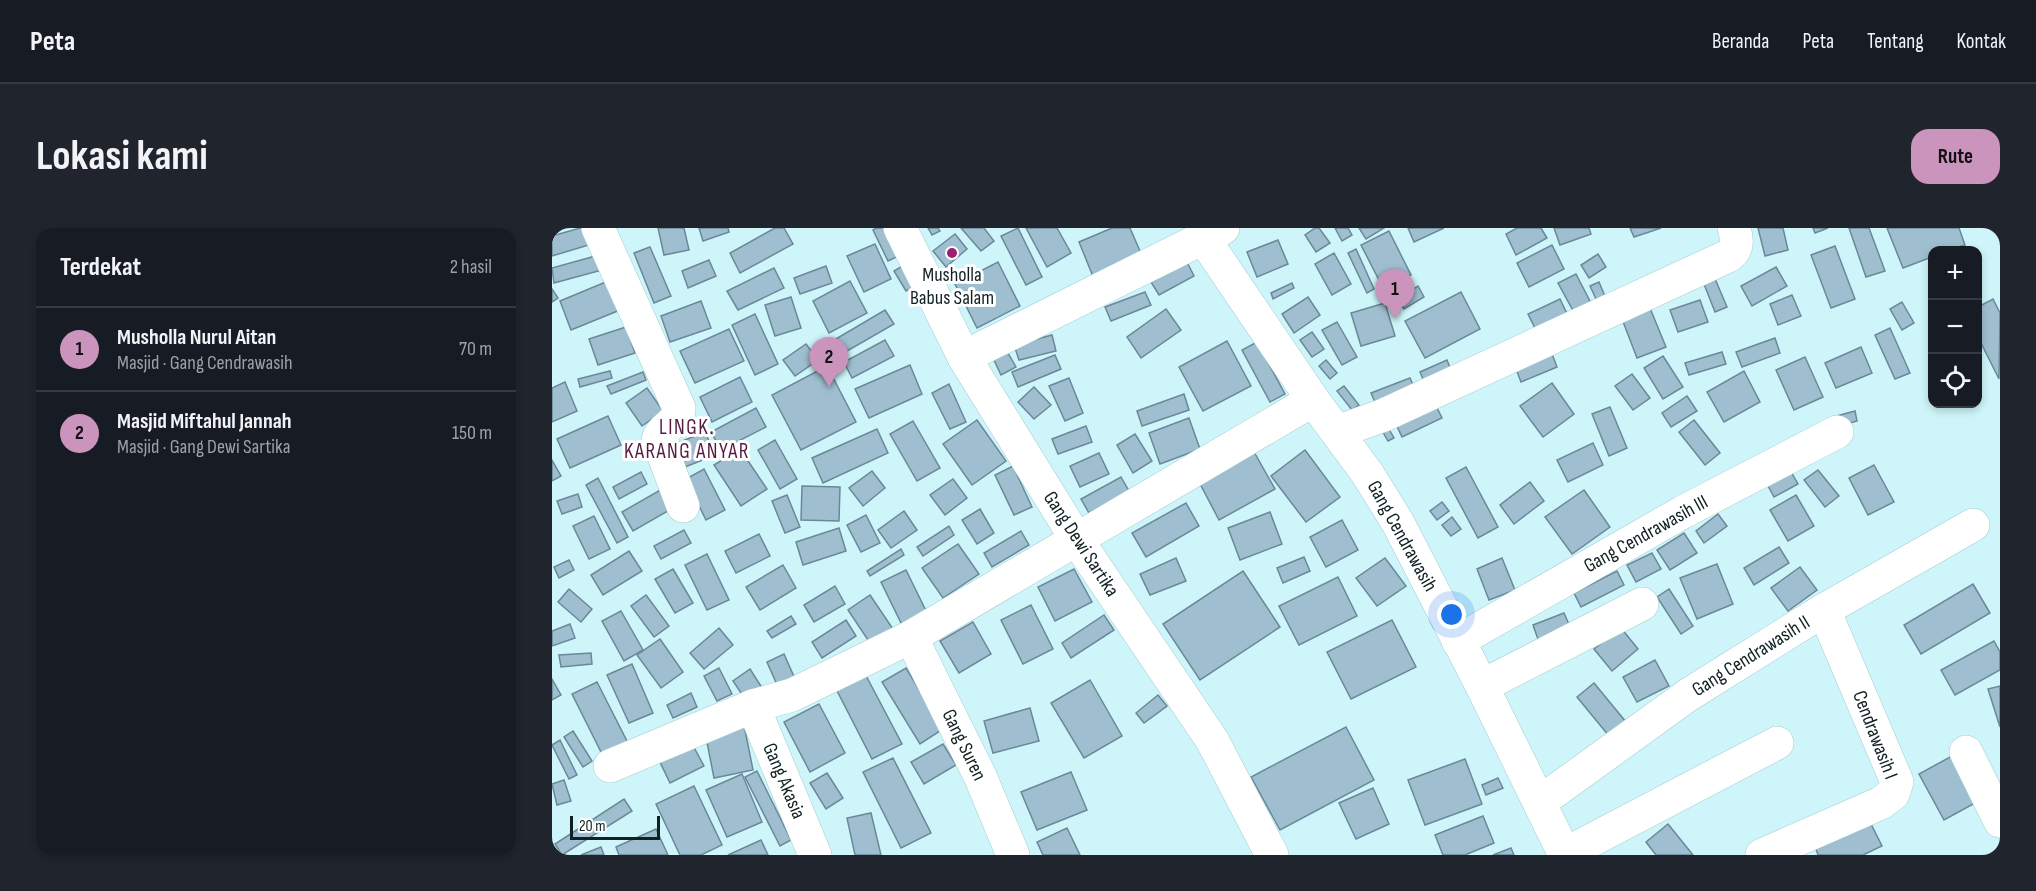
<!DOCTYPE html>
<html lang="id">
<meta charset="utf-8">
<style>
body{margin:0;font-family:"Sofia Sans Condensed",sans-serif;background:#20242c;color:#f1f3f6}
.controls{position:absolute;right:18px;top:18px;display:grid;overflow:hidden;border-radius:12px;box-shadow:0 3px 9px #0003}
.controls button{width:54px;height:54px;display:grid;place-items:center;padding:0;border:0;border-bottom:2px solid #363941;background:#171b24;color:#f1f3f6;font:30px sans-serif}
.scale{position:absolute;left:18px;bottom:15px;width:90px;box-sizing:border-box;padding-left:6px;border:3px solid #112122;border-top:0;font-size:16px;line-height:21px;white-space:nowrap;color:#112122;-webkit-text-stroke:4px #fff;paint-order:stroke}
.you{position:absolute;left:900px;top:387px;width:21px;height:21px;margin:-15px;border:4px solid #fff;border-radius:50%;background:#1a73e8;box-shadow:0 0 0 9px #1a73e833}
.badge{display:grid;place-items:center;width:39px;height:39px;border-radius:50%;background:#cb94bc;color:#111;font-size:20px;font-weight:700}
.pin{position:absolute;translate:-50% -50px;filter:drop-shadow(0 2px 3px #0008)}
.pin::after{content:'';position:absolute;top:32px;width:21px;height:18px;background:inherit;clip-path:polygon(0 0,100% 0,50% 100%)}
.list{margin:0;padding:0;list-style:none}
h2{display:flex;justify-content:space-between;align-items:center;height:78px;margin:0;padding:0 24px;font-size:26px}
h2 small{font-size:20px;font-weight:400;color:#9ea1a6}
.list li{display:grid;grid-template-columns:39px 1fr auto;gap:18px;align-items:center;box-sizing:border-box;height:84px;padding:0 24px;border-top:2px solid #363941}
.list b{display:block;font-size:22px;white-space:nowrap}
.list p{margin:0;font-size:20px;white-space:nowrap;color:#9ea1a6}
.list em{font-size:20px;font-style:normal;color:#9ea1a6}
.icon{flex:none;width:33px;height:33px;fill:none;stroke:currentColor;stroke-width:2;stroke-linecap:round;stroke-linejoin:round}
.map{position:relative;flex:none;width:1448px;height:627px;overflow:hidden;border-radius:18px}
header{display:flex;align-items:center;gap:36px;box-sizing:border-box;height:84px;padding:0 30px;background:#171b24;border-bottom:2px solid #363941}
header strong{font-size:28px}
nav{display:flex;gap:33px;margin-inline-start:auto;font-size:21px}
.intro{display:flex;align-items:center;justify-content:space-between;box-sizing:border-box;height:144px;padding:0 36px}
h1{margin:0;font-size:42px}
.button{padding:15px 27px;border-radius:18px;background:#cb94bc;color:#111;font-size:21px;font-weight:700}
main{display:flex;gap:36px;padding:0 36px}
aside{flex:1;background:#171b24;border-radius:18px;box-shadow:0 3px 9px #0003}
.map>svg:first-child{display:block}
.building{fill:#9fbfd0;stroke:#6a8898;stroke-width:1.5}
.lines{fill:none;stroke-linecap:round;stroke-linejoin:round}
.minor-casing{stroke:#a4ccd0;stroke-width:34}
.minor{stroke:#fff;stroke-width:33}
.poi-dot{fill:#9d1f74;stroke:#fff;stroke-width:2}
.labels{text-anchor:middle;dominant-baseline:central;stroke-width:6;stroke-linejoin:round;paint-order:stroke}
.poi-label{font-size:20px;fill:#112122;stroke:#fff}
.street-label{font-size:20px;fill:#112122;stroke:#fff}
.neighbourhood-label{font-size:21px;letter-spacing:1.5px;fill:#571b42;stroke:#fff}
</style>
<header>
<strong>Peta</strong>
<nav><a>Beranda</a><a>Peta</a><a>Tentang</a><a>Kontak</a></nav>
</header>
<div class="intro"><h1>Lokasi kami</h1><a class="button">Rute</a></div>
<main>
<aside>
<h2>Terdekat<small>2 hasil</small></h2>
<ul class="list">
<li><span class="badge">1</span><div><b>Musholla Nurul Aitan</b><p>Masjid · Gang Cendrawasih</p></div><em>70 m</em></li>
<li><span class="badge">2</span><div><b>Masjid Miftahul Jannah</b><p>Masjid · Gang Dewi Sartika</p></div><em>150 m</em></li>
</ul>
</aside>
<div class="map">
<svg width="1448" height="627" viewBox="0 0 1448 627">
<rect width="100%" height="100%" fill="#cef6fa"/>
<!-- building -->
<g class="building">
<polygon points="28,0 36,0 40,16 0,28 0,8"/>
<polygon points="106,0 132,0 137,22 112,27"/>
<polygon points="147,0 176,0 177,4 151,13"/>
<polygon points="223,0 232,0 241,16 188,45 178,25"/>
<polygon points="324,0 346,0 357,23 336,33 321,2"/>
<polygon points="376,0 386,0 388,3 380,7"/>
<polygon points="409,0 432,0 442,13 429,23"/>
<polygon points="466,0 490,49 474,57 449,8"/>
<polygon points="474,0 505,0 519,25 495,39"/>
<polygon points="560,0 578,0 591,30 542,51 527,14"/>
<polygon points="763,0 767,0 778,15 764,24 753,7"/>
<polygon points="783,0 796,0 800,7 790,13"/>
<polygon points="807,0 832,0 814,11"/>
<polygon points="856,0 892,0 862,14"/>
<polygon points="965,0 989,0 995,10 964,27 954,6"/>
<polygon points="1002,0 1037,0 1039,6 1008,17"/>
<polygon points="1078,0 1109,0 1082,9"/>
<polygon points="1206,0 1231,0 1236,22 1213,28"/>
<polygon points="1261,0 1276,0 1263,5"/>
<polygon points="1297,0 1317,0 1333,43 1314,49"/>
<polygon points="1335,0 1407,0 1413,17 1397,22 1380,22 1380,29 1351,40"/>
<polygon points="837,3 859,47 831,60 809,17"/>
<polygon points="403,6 415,21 394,39 381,23"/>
<polygon points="726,12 736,36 705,49 695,24"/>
<polygon points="323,16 339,51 312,64 295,28"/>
<polygon points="1000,17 1012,41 977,59 965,35"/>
<polygon points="1283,18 1303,71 1279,80 1259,27"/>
<polygon points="98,19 119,68 102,75 82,25"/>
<polygon points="804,21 822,61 815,65 796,25"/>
<polygon points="782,25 799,56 780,67 763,36"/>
<polygon points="1046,26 1054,39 1037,50 1029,37"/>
<polygon points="47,27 50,42 2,55 0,40"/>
<polygon points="157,32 164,48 136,60 130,43"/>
<polygon points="357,34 369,55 354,63 342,43"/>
<polygon points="446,34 468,78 425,100 403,56"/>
<polygon points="635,34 642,48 607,67 599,54"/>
<polygon points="274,38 280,55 248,66 242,50"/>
<polygon points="1224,39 1235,58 1200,78 1189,58"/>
<polygon points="222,40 232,60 186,82 175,63"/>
<polygon points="1024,46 1041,79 1024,88 1006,55"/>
<polygon points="1161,46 1175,79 1163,84 1150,51"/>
<polygon points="61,51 73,80 19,102 8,73"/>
<polygon points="298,53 315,85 277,105 261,73"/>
<polygon points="1047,54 1058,80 1050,84 1038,58"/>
<polygon points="740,55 742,60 721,71 719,65"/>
<polygon points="866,58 872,69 852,81 845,71"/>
<polygon points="0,61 6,70 0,74"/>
<polygon points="593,64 599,77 559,93 553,79"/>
<polygon points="909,64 928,101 873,130 853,93"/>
<polygon points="1240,67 1249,88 1226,97 1218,76"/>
<polygon points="239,69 249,100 223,108 213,77"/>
<polygon points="756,69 768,87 742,105 730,86"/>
<polygon points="1008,71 1018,92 987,108 976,86"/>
<polygon points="1441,71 1448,85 1447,151 1426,109 1426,79"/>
<polygon points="1148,72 1156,94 1126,104 1118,82"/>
<polygon points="149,73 159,100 118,114 109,88"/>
<polygon points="1350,74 1362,95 1350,102 1338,81"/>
<polygon points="833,75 843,108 809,118 799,85"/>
<polygon points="1098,80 1114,119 1085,130 1070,91"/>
<polygon points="614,81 629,102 589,130 575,109"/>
<polygon points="333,82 342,96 290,126 282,112"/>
<polygon points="203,86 226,136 203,147 180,97"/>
<polygon points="785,94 805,129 790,137 770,102"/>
<polygon points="74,99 83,125 46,137 37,111"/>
<polygon points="1338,100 1358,145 1343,151 1323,107"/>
<polygon points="177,101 192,133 143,155 128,123"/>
<polygon points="760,104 772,121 760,129 748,112"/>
<polygon points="500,107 504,123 467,132 462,117"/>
<polygon points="1223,110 1228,125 1190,139 1184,124"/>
<polygon points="333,112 342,128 300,150 292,134"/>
<polygon points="675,113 699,158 651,183 627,139"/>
<polygon points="705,114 733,166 718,174 690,122"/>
<polygon points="254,116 266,132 243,148 231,132"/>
<polygon points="997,118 1005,139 969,154 961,133"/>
<polygon points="1309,119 1320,145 1284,160 1273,135"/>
<polygon points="1170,124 1174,136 1137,147 1133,135"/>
<polygon points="456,125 464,139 449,147 442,132"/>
<polygon points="503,127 509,141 466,159 460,144"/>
<polygon points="1111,128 1131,159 1111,171 1092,140"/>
<polygon points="1253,129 1271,169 1242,182 1224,142"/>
<polygon points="774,132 785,145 778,151 767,138"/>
<polygon points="895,132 901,147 874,158 868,144"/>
<polygon points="358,137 370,166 317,190 303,161"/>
<polygon points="275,138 304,194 249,222 220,167"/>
<polygon points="58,143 60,150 28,159 26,151"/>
<polygon points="1192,143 1208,174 1172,194 1155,164"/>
<polygon points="91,144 94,152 59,166 55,158"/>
<polygon points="1080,146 1098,170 1081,182 1063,158"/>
<polygon points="188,149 200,174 160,194 148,169"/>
<polygon points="517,150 531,185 513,193 497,158"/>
<polygon points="858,150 865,166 826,181 819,165"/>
<polygon points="13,154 25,183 0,194 0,160"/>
<polygon points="1000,155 1022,186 991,209 968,178"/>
<polygon points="397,156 414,194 398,201 380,165"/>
<polygon points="792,158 807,177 800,182 785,163"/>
<polygon points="482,159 499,177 482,191 466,174"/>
<polygon points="95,160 111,183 90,198 74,175"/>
<polygon points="632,166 637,182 590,198 585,183"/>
<polygon points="1135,168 1145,183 1119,199 1110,185"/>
<polygon points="881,172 890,190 850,209 842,192"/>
<polygon points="1058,179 1075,220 1057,228 1040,186"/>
<polygon points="204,180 214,199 169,222 159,204"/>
<polygon points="1303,183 1305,193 1280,200 1277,190"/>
<polygon points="56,188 69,217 18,240 5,211"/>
<polygon points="637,190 648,221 608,236 597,205"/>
<polygon points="425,192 454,233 420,257 391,216"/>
<polygon points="1142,192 1168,225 1153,237 1127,204"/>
<polygon points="361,193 388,240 365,253 338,206"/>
<polygon points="834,196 842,210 836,213 828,199"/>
<polygon points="534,198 540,214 506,226 500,211"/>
<polygon points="325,201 336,225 271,255 260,230"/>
<polygon points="153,204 163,227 123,243 113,220"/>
<polygon points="583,206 600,233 581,245 565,217"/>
<polygon points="223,212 245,251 228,261 206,222"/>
<polygon points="1041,215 1051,237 1016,254 1005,232"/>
<polygon points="188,221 215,261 189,278 162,237"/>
<polygon points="701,222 723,261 667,292 646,252"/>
<polygon points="753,222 788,269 754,294 719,248"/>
<polygon points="547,225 557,246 528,259 518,238"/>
<polygon points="0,232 9,248 0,253"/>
<polygon points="1322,237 1342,274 1316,287 1297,250"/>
<polygon points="461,238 480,279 462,287 443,247"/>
<polygon points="914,239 946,299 926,310 894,250"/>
<polygon points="152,241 173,282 154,292 134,251"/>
<polygon points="1238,242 1246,256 1222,269 1215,256"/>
<polygon points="1266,242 1287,268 1273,279 1252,252"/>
<polygon points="320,243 333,260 311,278 297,260"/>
<polygon points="89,244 95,256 67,271 61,259"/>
<polygon points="569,249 577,263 537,285 529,271"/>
<polygon points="46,250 76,309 65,315 34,257"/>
<polygon points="401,251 415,270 393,287 378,267"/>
<polygon points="978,254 992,273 962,296 948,277"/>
<polygon points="117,257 128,276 81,303 70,284"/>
<polygon points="250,258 288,259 287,293 249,292"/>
<polygon points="1032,262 1058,299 1020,326 993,289"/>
<polygon points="26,266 30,279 10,286 5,273"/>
<polygon points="235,267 248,299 233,305 220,273"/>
<polygon points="1244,267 1262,298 1236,313 1218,282"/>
<polygon points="890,274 897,283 885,292 878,283"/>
<polygon points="634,275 647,298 594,329 580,305"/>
<polygon points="428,281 442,305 425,316 410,292"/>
<polygon points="352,283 365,302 339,320 326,302"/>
<polygon points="718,284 730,316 688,332 676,300"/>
<polygon points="1166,286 1175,298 1152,315 1144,303"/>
<polygon points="314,287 328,315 309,324 295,297"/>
<polygon points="42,288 58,321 37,331 21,298"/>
<polygon points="900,289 909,301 899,308 890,297"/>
<polygon points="790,292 806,322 774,339 758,309"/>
<polygon points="397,298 402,307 371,328 365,319"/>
<polygon points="287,300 294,323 251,337 244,314"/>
<polygon points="132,302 139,315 109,331 102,318"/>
<polygon points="469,303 477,317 440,339 432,325"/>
<polygon points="1132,305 1145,325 1118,342 1105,322"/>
<polygon points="207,306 218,328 184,345 173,323"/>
<polygon points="406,316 427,346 391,370 370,340"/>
<polygon points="1227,319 1237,335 1202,357 1192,340"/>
<polygon points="349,321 352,327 318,348 315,343"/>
<polygon points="77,323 90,343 51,367 39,347"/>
<polygon points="1100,325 1109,341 1084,354 1075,337"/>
<polygon points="155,326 177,372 155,382 133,337"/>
<polygon points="752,329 758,343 731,355 725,340"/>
<polygon points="624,330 634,353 598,367 588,346"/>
<polygon points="833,330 854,358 825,378 804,350"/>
<polygon points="950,330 963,362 937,372 925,341"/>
<polygon points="17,332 22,342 7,350 2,339"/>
<polygon points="1165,336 1181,376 1145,391 1128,350"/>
<polygon points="231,337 244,360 208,382 194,359"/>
<polygon points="1248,339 1265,362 1236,383 1219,360"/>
<polygon points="121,341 141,375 123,385 103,351"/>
<polygon points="522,341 540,374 503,393 486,359"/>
<polygon points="354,342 376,387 351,399 329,354"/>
<polygon points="691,343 728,399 648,452 611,396"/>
<polygon points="1065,343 1072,357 1029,379 1022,365"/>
<polygon points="786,349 805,388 747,417 727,378"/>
<polygon points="1421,356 1438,385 1369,426 1352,397"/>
<polygon points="283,358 293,376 262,394 252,377"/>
<polygon points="17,361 40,381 29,394 6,374"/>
<polygon points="1117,361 1141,398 1129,406 1105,369"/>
<polygon points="94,367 117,398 102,409 79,378"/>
<polygon points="318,367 345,407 322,421 296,382"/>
<polygon points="479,377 501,421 471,436 449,392"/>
<polygon points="69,383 91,422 72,433 50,393"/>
<polygon points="1012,385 1019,401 987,414 981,397"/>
<polygon points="552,387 562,402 519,430 510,415"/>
<polygon points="239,388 244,396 220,410 215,403"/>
<polygon points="294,392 304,408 270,430 260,414"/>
<polygon points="840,392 864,439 799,471 775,424"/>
<polygon points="421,394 439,426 407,445 388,413"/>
<polygon points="18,396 23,410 0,418 0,403"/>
<polygon points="167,400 181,417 152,441 138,425"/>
<polygon points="1069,400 1086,421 1060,443 1042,421"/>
<polygon points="108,411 131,444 109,460 85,427"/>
<polygon points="1442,413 1448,424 1448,442 1403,467 1389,442"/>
<polygon points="39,425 40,436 9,439 7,427"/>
<polygon points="232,426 243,451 226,459 215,434"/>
<polygon points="1103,432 1117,458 1085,474 1071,449"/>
<polygon points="80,436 101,485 77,495 55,447"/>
<polygon points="167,440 180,466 165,473 152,448"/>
<polygon points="310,440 350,516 320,531 281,455"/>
<polygon points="354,440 391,501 368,516 330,454"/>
<polygon points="198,441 212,463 195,474 181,453"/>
<polygon points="0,451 9,467 0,472"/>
<polygon points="538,452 570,508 532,530 499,475"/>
<polygon points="45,454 78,519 53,532 20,466"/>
<polygon points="1042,455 1074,494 1057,508 1025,469"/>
<polygon points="1448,458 1448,499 1436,461"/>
<polygon points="139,465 145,479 121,490 115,477"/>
<polygon points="606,467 615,478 592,495 584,485"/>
<polygon points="267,476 293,525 258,544 232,494"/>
<polygon points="478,480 487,513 441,525 432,493"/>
<polygon points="192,497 201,542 162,550 153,504"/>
<polygon points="794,499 822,552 728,602 699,549"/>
<polygon points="21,503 40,533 31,539 12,509"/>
<polygon points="8,512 25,547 17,551 0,517"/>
<polygon points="138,512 152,538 118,555 105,528"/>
<polygon points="391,516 404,537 372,556 359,534"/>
<polygon points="1400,528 1425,574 1392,592 1367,546"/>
<polygon points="341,530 379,605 349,620 311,544"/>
<polygon points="913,531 930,576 873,597 856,552"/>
<polygon points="205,543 239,612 228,618 193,549"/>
<polygon points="519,544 535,582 485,602 469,564"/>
<polygon points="275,545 291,570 274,581 258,555"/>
<polygon points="190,546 210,594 175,609 154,562"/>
<polygon points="946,550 951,560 934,567 930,557"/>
<polygon points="12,552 19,573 5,577 0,556"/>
<polygon points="142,558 170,617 149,627 128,627 104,576"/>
<polygon points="821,560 837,596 804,611 787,575"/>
<polygon points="72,571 80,583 10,627 3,616"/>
<polygon points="319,585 329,627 303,627 295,590"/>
<polygon points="931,588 942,615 913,627 891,627 883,607"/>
<polygon points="1318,594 1330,618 1311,627 1266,627 1264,621"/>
<polygon points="1116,596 1141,627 1104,627 1094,614"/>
<polygon points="515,600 528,627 491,627 485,614"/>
<polygon points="104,601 116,627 67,627 64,619"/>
<polygon points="209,612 216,627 176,627"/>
<polygon points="49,619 52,627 29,627"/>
<polygon points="959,620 962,627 941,627"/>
</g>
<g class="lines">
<!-- minor casing -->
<g class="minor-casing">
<g id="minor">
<path d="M46,0L127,180C127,196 110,198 106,212L131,278"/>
<polyline points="348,0 412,129 525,312 660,512 720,627"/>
<polyline points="652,11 761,172 815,245 846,295 930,458 1013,627"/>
<polyline points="412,129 671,0"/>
<path d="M785,204L832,187L1176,28C1187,21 1185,11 1182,0"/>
<polyline points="359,409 428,548 461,627"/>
<polyline points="906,413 1131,284 1285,204"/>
<polyline points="930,458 1090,376"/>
<polyline points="201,478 263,627"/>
<polyline points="1414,524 1448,593"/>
<polyline points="58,538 201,478 240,467 359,409 761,172"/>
<polyline points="988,574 1136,467 1272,382 1421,297"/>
<polyline points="1013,626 1225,515"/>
<polyline points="1210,627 1329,575 1341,566 1345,554 1272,382"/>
</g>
</g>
<!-- minor -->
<use href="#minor" class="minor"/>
</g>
<!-- markers -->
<circle class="poi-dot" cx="400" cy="25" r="6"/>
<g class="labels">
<!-- poi labels -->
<g class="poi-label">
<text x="400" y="47">Musholla<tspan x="400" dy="23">Babus Salam</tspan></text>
</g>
<!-- street labels -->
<g class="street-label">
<text transform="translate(1094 306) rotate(-29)">Gang Cendrawasih III</text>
<text transform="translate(850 308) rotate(61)">Gang Cendrawasih</text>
<text transform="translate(529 316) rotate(57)">Gang Dewi Sartika</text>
<text transform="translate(1199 428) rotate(-32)">Gang Cendrawasih II</text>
<text transform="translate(1323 507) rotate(69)">Cendrawasih I</text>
<text transform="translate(412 517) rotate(64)">Gang Suren</text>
<text transform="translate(232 553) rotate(67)">Gang Akasia</text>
</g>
<!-- neighbourhood labels -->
<g class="neighbourhood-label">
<text x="135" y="199">LINGK.<tspan x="135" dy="24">KARANG ANYAR</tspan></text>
</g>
</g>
</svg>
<div class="controls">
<button>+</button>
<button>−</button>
<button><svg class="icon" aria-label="locate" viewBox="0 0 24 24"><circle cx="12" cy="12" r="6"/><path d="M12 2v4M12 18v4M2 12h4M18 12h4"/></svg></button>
</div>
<div class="scale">20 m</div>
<div class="you"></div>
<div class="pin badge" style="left:843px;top:91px">1</div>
<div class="pin badge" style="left:277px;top:159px">2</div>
</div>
</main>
